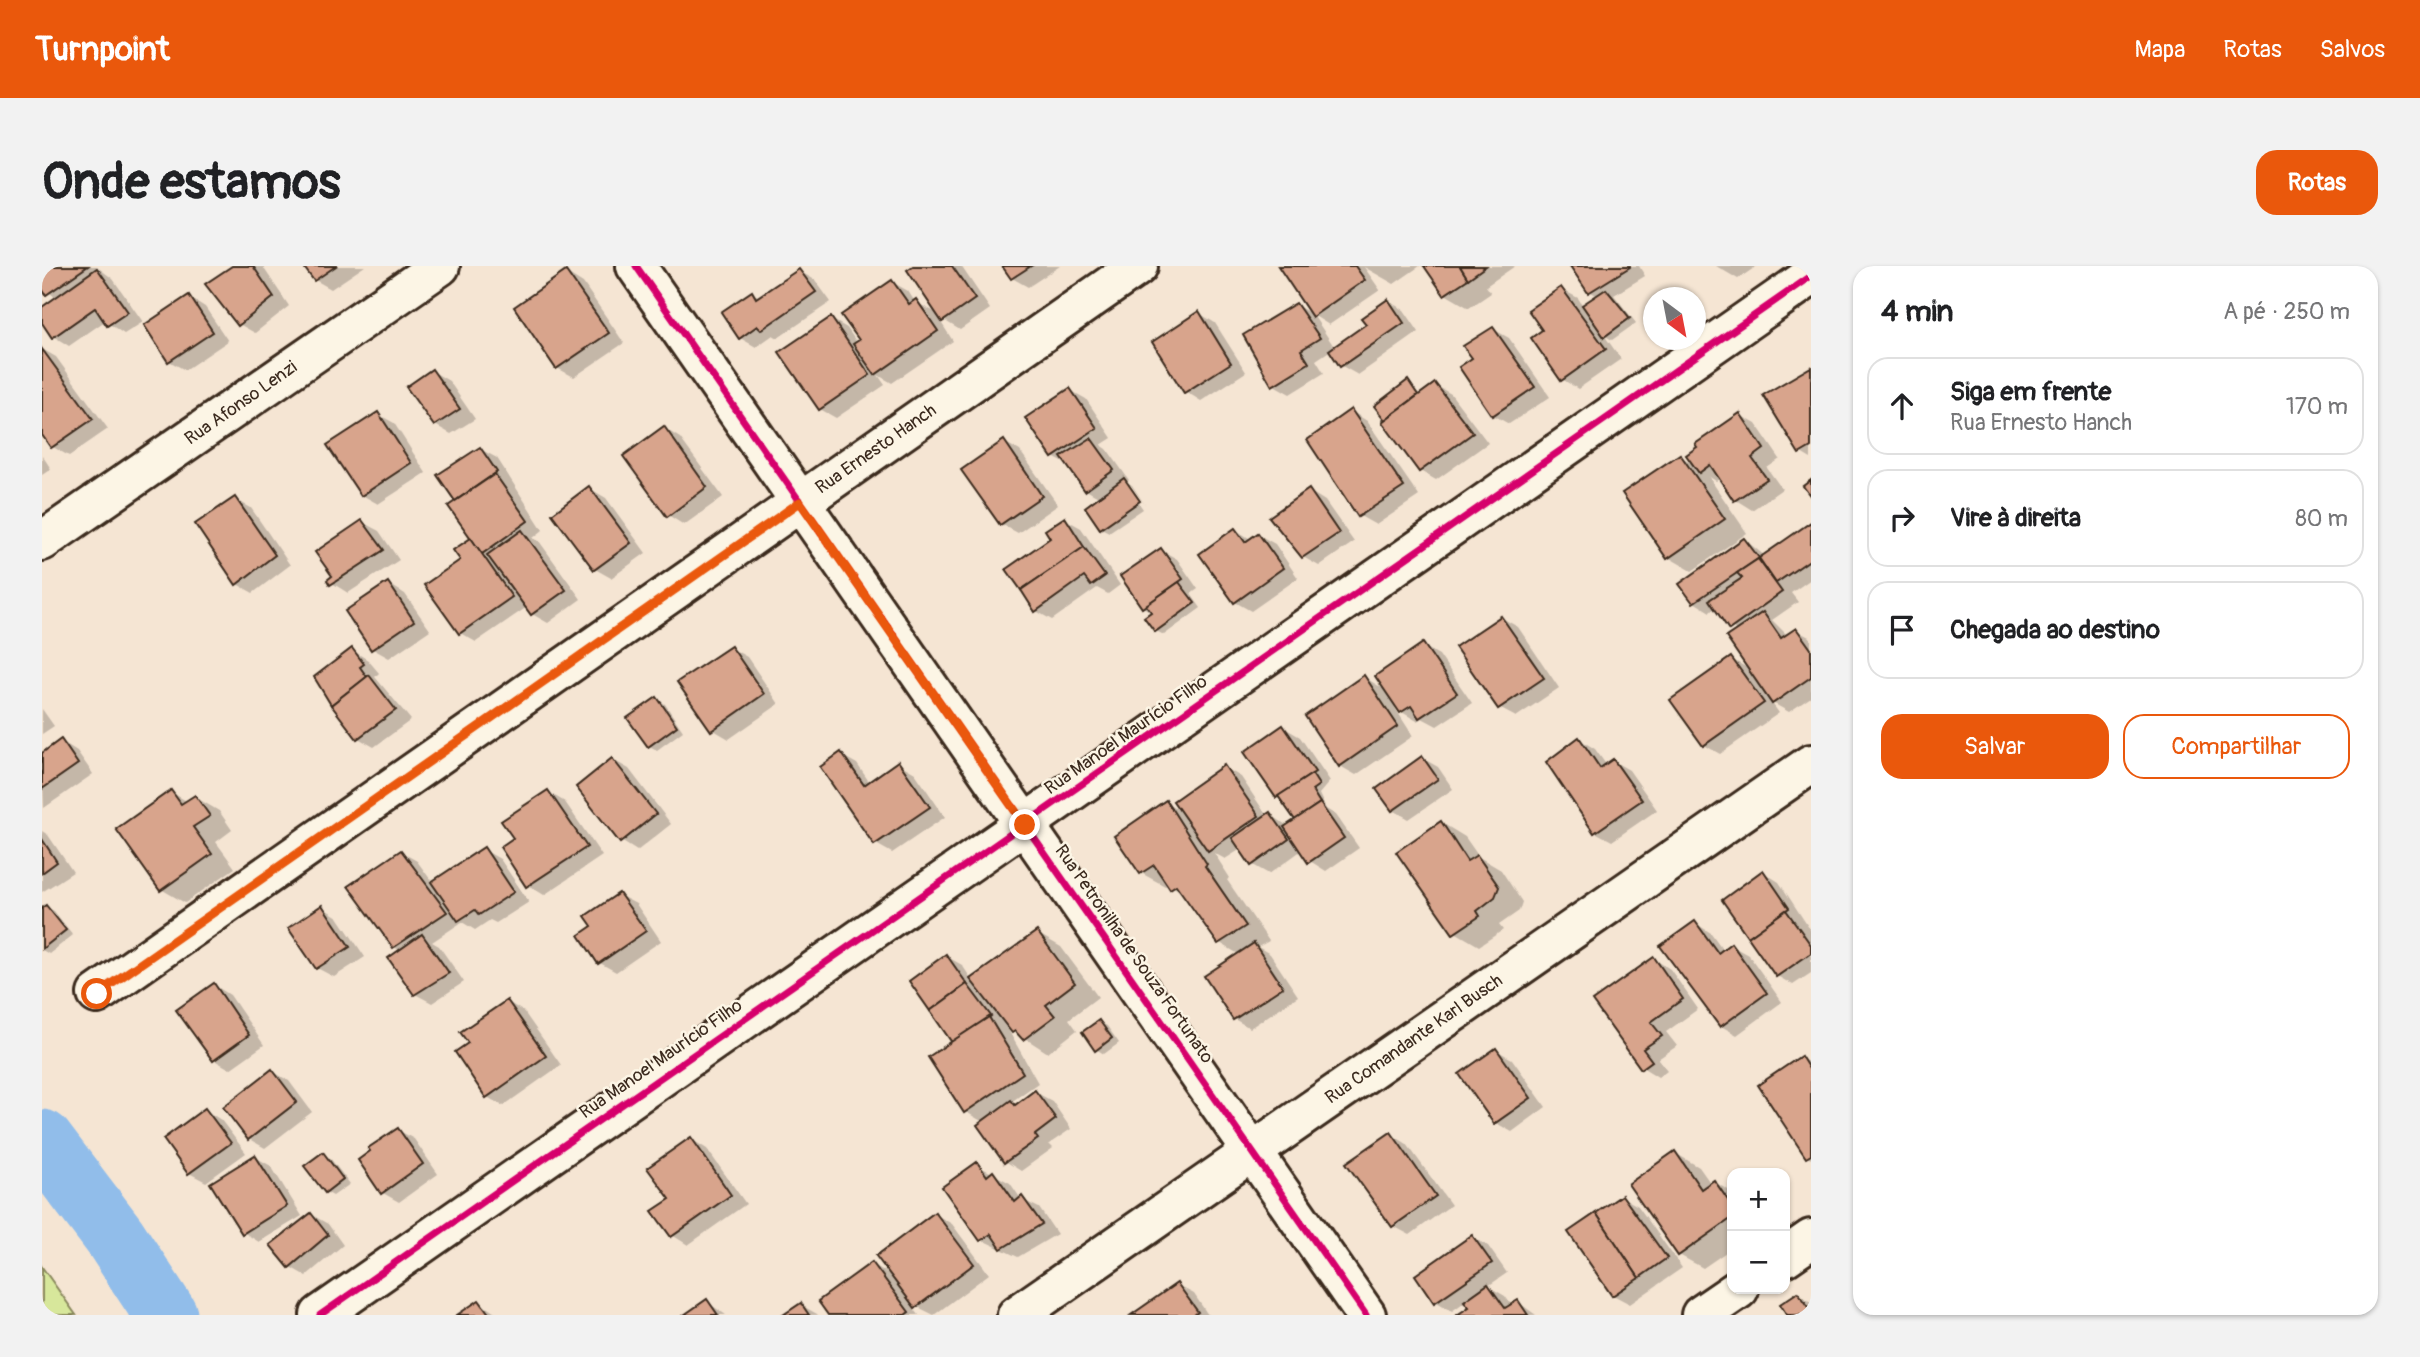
<!DOCTYPE html>
<html lang="pt">
<meta charset="utf-8">
<style>
body{margin:0;font-family:Pangolin,sans-serif;background:#f2f2f2;color:#202124}
.controls{position:absolute;right:21px;bottom:21px;display:grid;overflow:hidden;border-radius:14px;box-shadow:0 2px 5px #0004}
.controls button{width:63px;height:63px;display:grid;place-items:center;padding:0;border:0;border-bottom:2px solid #e0e0e0;background:#fff;color:#202124;font:35px sans-serif}
.compass{position:absolute;left:1601px;top:21px;width:63px;height:63px;border-radius:50%;background:#fff;box-shadow:0 2px 5px #0004;rotate:148deg}
.stop{position:absolute;width:21px;height:21px;margin:-16px;border:5px solid #ea580c;border-radius:50%;background:#fff}
.stop.end{background:#ea580c;border-color:#fff;box-shadow:0 2px 7px #0008}
.list{margin:0;padding:0;list-style:none}
h2{display:flex;justify-content:space-between;align-items:center;height:91px;margin:0;padding:0 28px;font-size:30px}
h2 small{font-size:23px;font-weight:400;color:#757577}
.list li{display:grid;grid-template-columns:46px 1fr auto;gap:21px;align-items:center;box-sizing:border-box;height:98px;margin:0 14px 14px;padding:0 14px;border:2px solid #e0e0e0;border-radius:21px}
.list b{display:block;font-size:26px;white-space:nowrap}
.list p{margin:0;font-size:23px;white-space:nowrap;color:#757577}
.list em{font-size:23px;font-style:normal;color:#757577}
.actions{display:flex;gap:14px;padding:21px 28px}
.actions a{flex:1;padding:16px 0;border:2px solid #ea580c;border-radius:21px;text-align:center;font-size:24px;color:#ea580c}
.actions .main{background:#ea580c;color:#fff}
.icon{flex:none;width:38px;height:38px;fill:none;stroke:currentColor;stroke-width:2;stroke-linecap:round;stroke-linejoin:round}
.map{position:relative;flex:none;width:1769px;height:1049px;overflow:hidden;border-radius:21px}
header{display:flex;align-items:center;gap:42px;box-sizing:border-box;height:98px;padding:0 35px;background:#ea580c;color:#fff}
header strong{font-size:33px}
nav{display:flex;gap:38px;margin-inline-start:auto;font-size:24px}
.intro{display:flex;align-items:center;justify-content:space-between;box-sizing:border-box;height:168px;padding:0 42px}
h1{margin:0;font-size:49px}
.button{padding:18px 32px;border-radius:21px;background:#ea580c;color:#fff;font-size:24px;font-weight:700}
main{display:flex;gap:42px;padding:0 42px}
aside{flex:1;background:#fff;border-radius:21px;box-shadow:0 2px 5px #0004}
.map>svg:first-child{display:block}
.green{fill:#d7e79b;stroke:#89885c;stroke-width:2}
.shadow{fill:#0003}
.lines{fill:none;stroke-linecap:round;stroke-linejoin:round}
.river{stroke:#91bdea;stroke-width:63}
.building{fill:#d8a48c;stroke:#3b2a1e;stroke-width:2}
.minor-casing{stroke:#3b2a1e;stroke-width:44}
.minor{stroke:#fcf5e5;stroke-width:38}
.cycleway-casing{stroke:#fcf5e5;stroke-width:11}
.cycleway{stroke:#d6006c;stroke-width:7}
.route{stroke:#ea580c;stroke-width:9}
.labels{text-anchor:middle;dominant-baseline:central;stroke-width:5;stroke-linejoin:round;paint-order:stroke}
.street-label{font-size:18px;fill:#3b2a1e;stroke:#fcf5e5}
</style>
<header>
<strong>Turnpoint</strong>
<nav><a>Mapa</a><a>Rotas</a><a>Salvos</a></nav>
</header>
<div class="intro"><h1>Onde estamos</h1><a class="button">Rotas</a></div>
<main>
<div class="map">
<svg width="1769" height="1049" viewBox="0 0 1769 1049">
<rect width="100%" height="100%" fill="#f5e5d3"/>
<filter id="ink" filterUnits="userSpaceOnUse"><feTurbulence type="fractalNoise" baseFrequency=".0143" numOctaves="2"/><feDisplacementMap in="SourceGraphic" scale="14" xChannelSelector="R" yChannelSelector="G"/><feConvolveMatrix kernelMatrix="1 2 1 2 8 2 1 2 1" color-interpolation-filters="sRGB"/></filter>
<g filter="url(#ink)">
<!-- green -->
<polygon class="green" points="0,1001 34,1049 0,1049"/>
<!-- shadow -->
<g class="shadow">
<polygon points="0,0 54,0 71,13 101,56 82,68 63,55 27,80 11,70 0,54 0,43 15,33 0,20"/>
<polygon points="193,0 221,1 247,40 213,67 197,58"/>
<polygon points="263,0 323,0 289,23 273,14"/>
<polygon points="874,0 919,0 948,43 918,64 895,50 911,75 850,117 836,109 843,119 794,152 778,143 789,53 805,62 815,77 850,16 866,25 873,36 897,48"/>
<polygon points="962,0 1018,0 986,21 970,12"/>
<polygon points="1238,0 1378,0 1352,18 1322,1 1338,24 1287,59 1271,49 1293,82 1326,59 1346,35 1362,44 1377,66 1316,109 1300,100 1289,84 1274,94 1282,107 1248,128 1232,119 1254,39 1271,49"/>
<polygon points="1383,0 1473,0 1444,20 1449,27 1427,42 1403,28"/>
<polygon points="1530,0 1597,0 1603,10 1572,29 1594,57 1570,74 1562,69 1579,93 1536,123 1520,113 1502,64 1519,23 1536,32 1541,40 1556,30 1547,25"/>
<polygon points="1674,0 1715,0 1696,13"/>
<polygon points="757,5 773,14 789,36 736,72 731,69 714,81 698,72 681,47 710,27 718,31"/>
<polygon points="525,7 541,17 582,77 532,111 515,102"/>
<polygon points="147,31 163,41 186,75 143,104 127,95"/>
<polygon points="1157,47 1173,57 1204,106 1159,135 1143,125"/>
<polygon points="1451,63 1467,72 1508,131 1467,158 1451,149 1432,93"/>
<polygon points="0,83 14,91 66,163 27,190 11,181 0,166"/>
<polygon points="1769,103 1769,193 1759,187"/>
<polygon points="390,105 407,115 433,153 409,168 393,159"/>
<polygon points="1366,117 1379,129 1393,119 1409,128 1446,177 1394,214 1378,205 1342,156"/>
<polygon points="1028,124 1044,133 1070,172 1059,179 1065,183 1087,214 1084,216 1090,219 1104,240 1089,219 1084,219 1101,243 1067,266 1059,262 1058,232 1044,224 1028,200 1011,191"/>
<polygon points="1309,145 1325,155 1377,230 1334,259 1318,250"/>
<polygon points="336,148 352,157 384,207 336,238 320,229"/>
<polygon points="1698,149 1714,158 1738,193 1725,202 1740,223 1710,244 1694,234 1679,212 1674,215 1666,210 1705,267 1650,305 1626,291 1638,190 1653,199"/>
<polygon points="622,162 638,172 681,231 642,259 626,249"/>
<polygon points="962,176 978,185 1016,239 976,267 959,258"/>
<polygon points="438,183 455,192 501,264 491,272 497,275 539,333 506,357 490,348 485,341 434,376 418,367 421,295 431,273 416,236 398,210"/>
<polygon points="0,189 9,203 0,209"/>
<polygon points="547,222 564,232 604,287 569,312 553,303"/>
<polygon points="1267,225 1283,235 1312,276 1277,300 1261,291"/>
<polygon points="193,233 209,242 248,299 211,327 195,318 156,259"/>
<polygon points="1023,253 1039,262 1078,319 1066,328 1055,322 1010,354 994,345 1011,273"/>
<polygon points="320,256 337,265 357,294 306,327 290,317"/>
<polygon points="1769,258 1769,313 1749,327 1756,336 1730,354 1746,370 1754,364 1769,372 1769,431 1747,446 1729,436 1737,447 1678,488 1662,479 1689,393 1709,404 1695,366 1674,341 1668,346 1652,336 1703,274 1723,290"/>
<polygon points="1194,264 1210,274 1217,269 1233,278 1256,312 1209,345 1193,336"/>
<polygon points="1119,284 1135,293 1156,323 1149,328 1159,342 1122,369 1114,365 1111,347 1101,341"/>
<polygon points="347,318 363,328 388,364 347,392 331,383 305,346"/>
<polygon points="1460,352 1476,361 1517,422 1474,451 1457,442 1416,381"/>
<polygon points="1381,380 1397,389 1430,437 1395,460 1380,452 1375,455 1353,442 1371,470 1314,509 1298,500 1322,411 1345,425"/>
<polygon points="689,382 705,391 737,438 687,473 670,463"/>
<polygon points="310,384 326,394 337,407 333,411 369,454 332,481 316,472"/>
<polygon points="615,433 623,438 641,465 615,484 607,480"/>
<polygon points="0,443 12,460 0,468"/>
<polygon points="1241,461 1258,471 1288,515 1277,528 1284,543 1294,549 1317,582 1284,605 1268,595 1260,584 1227,608 1211,599 1199,583 1183,593 1172,587 1188,612 1185,614 1227,675 1216,681 1228,688 1256,730 1208,762 1192,753 1198,689 1178,677 1145,630 1127,618 1123,620 1099,607 1124,536 1140,546 1182,501 1199,511 1225,550 1228,548 1247,561 1257,554 1235,531"/>
<polygon points="1537,473 1553,483 1565,500 1571,495 1587,504 1615,544 1570,575 1553,566"/>
<polygon points="19,475 35,485 51,508 2,542 0,489"/>
<polygon points="799,489 815,498 828,517 856,497 873,507 903,551 850,587 834,578 781,502"/>
<polygon points="1380,492 1396,501 1411,523 1367,553 1351,544"/>
<polygon points="571,494 587,503 629,558 595,585 579,575"/>
<polygon points="129,526 146,536 153,531 177,545 190,564 174,576 193,602 143,637 119,623"/>
<polygon points="506,526 523,536 560,590 502,629 486,619 473,573"/>
<polygon points="1400,557 1423,571 1437,591 1459,604 1480,636 1477,645 1457,659 1461,664 1437,680 1413,666"/>
<polygon points="0,565 6,569 31,606 0,626"/>
<polygon points="442,584 458,593 487,636 454,657 448,654 433,664 420,656 390,676 397,680 422,716 390,737 373,728 359,685 352,681 359,586 375,595 391,617"/>
<polygon points="1721,606 1737,616 1769,665 1769,707 1751,719 1735,710"/>
<polygon points="577,629 594,638 619,675 574,706 558,697 539,670 552,661"/>
<polygon points="5,641 12,645 31,669 7,688 0,684 0,645"/>
<polygon points="280,641 296,651 323,691 292,711 275,702"/>
<polygon points="1653,657 1669,667 1682,685 1690,679 1706,688 1740,736 1695,769 1679,760"/>
<polygon points="995,667 1019,681 1056,731 1027,753 1035,764 1006,787 964,760 996,817 969,836 975,839 993,826 1010,835 1029,863 1007,878 1011,882 979,905 963,895 941,856 924,846 889,792 913,777 904,690 920,699 930,714"/>
<polygon points="1612,693 1628,703 1656,743 1624,766 1635,780 1616,793 1625,804 1616,811 1600,801 1553,735"/>
<polygon points="172,719 188,729 222,779 188,803 172,794 136,745"/>
<polygon points="466,736 482,746 519,799 461,840 445,831 429,777"/>
<polygon points="1057,756 1065,760 1077,777 1062,788 1054,783"/>
<polygon points="1454,784 1470,793 1504,841 1470,866 1454,857"/>
<polygon points="1759,792 1769,798 1769,893 1765,891"/>
<polygon points="230,805 247,815 270,846 223,882 207,873"/>
<polygon points="163,844 179,854 204,887 164,916 147,907"/>
<polygon points="356,864 372,873 396,908 357,936 341,927"/>
<polygon points="1349,868 1365,878 1409,939 1368,969 1351,960"/>
<polygon points="649,873 665,883 704,938 646,979 630,969 630,934"/>
<polygon points="1633,887 1657,901 1669,918 1672,916 1690,926 1690,982 1661,1002 1637,989"/>
<polygon points="281,888 288,892 308,918 291,930 284,926"/>
<polygon points="213,891 229,900 260,950 217,976 201,966"/>
<polygon points="935,899 968,917 979,933 997,942 1015,968 976,991 940,974 902,922"/>
<polygon points="1580,931 1596,940 1640,1002 1588,1038 1571,1029"/>
<polygon points="893,948 910,958 947,1008 892,1049 868,1037 877,1049 788,1049 830,998 852,1011"/>
<polygon points="270,949 286,958 301,979 264,1010 248,1001"/>
<polygon points="1430,971 1446,980 1465,1007 1446,1020 1463,1030 1470,1040 1476,1036 1494,1049 1418,1049 1429,1041 1424,1035 1410,1045 1393,1035"/>
<polygon points="1135,1019 1152,1028 1166,1049 1092,1049"/>
<polygon points="1756,1028 1769,1036 1769,1049 1748,1049"/>
<polygon points="437,1036 456,1049 418,1049"/>
<polygon points="665,1036 684,1049 645,1049"/>
<polygon points="759,1039 775,1048 776,1049 744,1049"/>
</g>
<g class="lines">
<!-- river -->
<polyline class="river" points="0,875 73,971 124,1049"/>
</g>
<!-- building -->
<g class="building">
<polygon points="0,0 46,0 4,29 0,23"/>
<polygon points="190,0 211,0 232,31 196,60 163,18"/>
<polygon points="261,0 294,0 272,15"/>
<polygon points="871,0 910,0 933,33 900,56 865,4"/>
<polygon points="960,0 989,0 969,13"/>
<polygon points="1236,0 1313,0 1323,14 1270,51"/>
<polygon points="1382,0 1418,0 1426,13 1402,29"/>
<polygon points="1418,0 1444,0 1426,13"/>
<polygon points="1528,0 1588,0 1588,1 1546,27"/>
<polygon points="55,2 86,46 65,60 53,42 10,72 0,57 0,41"/>
<polygon points="757,3 774,26 719,64 715,60 697,73 679,46 710,25 714,32"/>
<polygon points="524,5 567,67 514,103 472,41"/>
<polygon points="850,14 867,38 874,33 896,65 833,109 811,78 817,74 799,49"/>
<polygon points="1519,21 1564,83 1519,115 1489,72 1500,64 1486,44"/>
<polygon points="1564,23 1588,52 1562,71 1540,39"/>
<polygon points="147,29 171,66 126,96 102,59"/>
<polygon points="1346,33 1362,57 1298,101 1287,84 1324,58 1319,52"/>
<polygon points="1254,37 1278,72 1259,84 1267,97 1230,120 1201,69"/>
<polygon points="1157,45 1189,97 1142,127 1110,76"/>
<polygon points="789,51 828,109 777,144 737,86"/>
<polygon points="1451,61 1493,121 1450,150 1417,101 1430,92 1421,80"/>
<polygon points="0,83 51,153 9,182 0,169"/>
<polygon points="1769,101 1769,181 1757,188 1721,129"/>
<polygon points="390,103 418,143 392,160 364,121"/>
<polygon points="1366,114 1376,129 1343,154 1332,140"/>
<polygon points="1393,117 1431,167 1377,206 1340,156"/>
<polygon points="1028,122 1055,162 1010,192 983,152"/>
<polygon points="1309,143 1362,221 1316,251 1265,174"/>
<polygon points="336,146 369,197 319,230 285,179"/>
<polygon points="1698,147 1722,183 1710,192 1725,213 1692,235 1668,199 1657,207 1644,189 1655,181 1653,178"/>
<polygon points="622,160 665,221 625,251 581,190"/>
<polygon points="1049,172 1072,204 1043,225 1019,191"/>
<polygon points="962,174 1000,230 958,259 919,204"/>
<polygon points="438,181 455,206 413,235 395,209"/>
<polygon points="1638,188 1683,253 1625,293 1580,227"/>
<polygon points="453,208 486,255 440,288 406,240"/>
<polygon points="1082,212 1098,235 1058,263 1043,241"/>
<polygon points="1769,214 1769,231 1761,220"/>
<polygon points="547,220 589,277 552,304 510,248"/>
<polygon points="1267,223 1297,267 1260,292 1227,251"/>
<polygon points="193,231 233,289 194,319 153,258"/>
<polygon points="1023,251 1042,281 979,324 964,303 1008,272 1003,264"/>
<polygon points="320,254 342,284 288,319 285,314 290,310 273,286"/>
<polygon points="1769,256 1769,293 1734,317 1717,292"/>
<polygon points="1193,262 1203,276 1216,267 1241,302 1192,337 1157,288"/>
<polygon points="480,264 524,324 489,349 445,289"/>
<polygon points="429,272 470,331 417,368 382,319 418,294 411,284"/>
<polygon points="1702,272 1717,292 1651,337 1637,318"/>
<polygon points="1042,281 1063,310 1049,320 1042,311 993,346 979,324"/>
<polygon points="1119,282 1141,313 1100,342 1078,310"/>
<polygon points="1716,293 1740,326 1687,364 1667,334 1700,312 1695,307"/>
<polygon points="346,316 372,355 329,384 303,345"/>
<polygon points="1137,316 1153,337 1113,366 1102,351 1109,346 1104,339"/>
<polygon points="1721,346 1739,372 1754,362 1769,383 1769,411 1730,438 1684,371"/>
<polygon points="1459,350 1502,412 1456,443 1413,381"/>
<polygon points="1381,377 1415,427 1377,452 1369,440 1358,447 1333,410"/>
<polygon points="689,380 722,428 669,465 635,416"/>
<polygon points="310,382 322,398 318,401 325,411 289,439 272,411"/>
<polygon points="1689,391 1722,437 1661,480 1628,434"/>
<polygon points="327,409 354,444 315,473 289,439"/>
<polygon points="1322,409 1356,460 1297,501 1263,450"/>
<polygon points="615,431 635,460 606,481 585,452"/>
<polygon points="1241,459 1273,506 1234,532 1202,486"/>
<polygon points="1537,471 1558,502 1571,493 1600,534 1552,567 1504,496"/>
<polygon points="19,473 36,498 0,523 0,487"/>
<polygon points="799,486 822,519 856,495 888,541 832,579 778,501"/>
<polygon points="1380,490 1396,513 1350,545 1334,523"/>
<polygon points="570,492 614,548 578,577 534,521"/>
<polygon points="1182,499 1217,550 1166,585 1131,535"/>
<polygon points="1270,508 1277,519 1270,524 1278,537 1253,554 1236,530"/>
<polygon points="129,524 139,538 153,529 168,550 151,561 170,588 118,625 74,563"/>
<polygon points="506,524 545,581 484,621 458,581 471,572 459,555"/>
<polygon points="1124,534 1165,598 1163,600 1204,660 1176,678 1134,619 1128,623 1112,599 1098,608 1072,570"/>
<polygon points="1278,537 1302,572 1266,597 1242,561"/>
<polygon points="1228,546 1247,573 1209,600 1190,572"/>
<polygon points="1399,555 1425,595 1435,589 1457,621 1453,631 1435,645 1438,650 1411,668 1354,586"/>
<polygon points="0,573 15,596 0,607"/>
<polygon points="442,581 472,626 437,649 433,644 416,655 389,616"/>
<polygon points="359,584 405,646 351,682 306,620"/>
<polygon points="1721,604 1747,642 1706,671 1680,634"/>
<polygon points="577,627 604,665 556,698 537,669 550,660 543,650"/>
<polygon points="4,639 24,664 0,683 0,642"/>
<polygon points="280,639 308,681 274,703 246,662"/>
<polygon points="1744,644 1769,679 1769,687 1734,711 1706,671"/>
<polygon points="1653,655 1676,687 1689,677 1725,727 1678,761 1618,680"/>
<polygon points="995,665 1033,717 1004,739 1013,750 981,774 973,765 970,767 928,713"/>
<polygon points="380,668 407,707 372,729 346,692"/>
<polygon points="1212,677 1241,721 1191,754 1162,710"/>
<polygon points="904,688 925,718 888,745 867,715"/>
<polygon points="1612,691 1641,733 1609,756 1620,770 1601,783 1610,795 1599,803 1550,735"/>
<polygon points="172,717 207,769 171,795 134,744"/>
<polygon points="925,718 949,750 911,778 888,745"/>
<polygon points="465,734 504,790 444,832 413,786 426,777 418,766"/>
<polygon points="947,751 981,807 922,847 886,791"/>
<polygon points="1057,754 1070,772 1053,785 1040,766"/>
<polygon points="1454,782 1489,832 1452,858 1417,808"/>
<polygon points="1759,790 1769,806 1769,889 1764,892 1716,819"/>
<polygon points="230,803 255,836 206,874 181,841"/>
<polygon points="993,824 1014,853 993,869 996,873 962,897 935,859 969,834 973,839"/>
<polygon points="163,842 189,877 146,908 121,873"/>
<polygon points="356,862 381,898 339,928 316,894 328,885 326,882"/>
<polygon points="1349,866 1394,930 1350,961 1304,897"/>
<polygon points="649,871 689,929 629,971 610,945 628,933 605,902"/>
<polygon points="1633,885 1659,923 1672,914 1690,940 1690,952 1636,990 1586,918"/>
<polygon points="281,886 301,913 283,927 262,900"/>
<polygon points="213,889 245,940 200,968 168,917"/>
<polygon points="935,896 945,910 951,905 973,936 980,930 1000,958 959,983 949,968 938,975 900,921"/>
<polygon points="1580,929 1625,992 1597,1012 1554,947"/>
<polygon points="893,946 932,998 873,1042 834,990"/>
<polygon points="269,947 286,969 247,1002 228,979"/>
<polygon points="1554,947 1597,1012 1570,1030 1526,966"/>
<polygon points="1430,969 1450,997 1392,1037 1373,1009"/>
<polygon points="830,996 867,1046 863,1049 786,1049 776,1035"/>
<polygon points="1135,1017 1156,1046 1152,1049 1089,1049"/>
<polygon points="1446,1018 1463,1042 1476,1034 1486,1049 1415,1049 1427,1041 1422,1035"/>
<polygon points="1756,1026 1769,1044 1769,1049 1745,1049 1738,1038"/>
<polygon points="665,1033 676,1049 642,1049"/>
<polygon points="437,1034 448,1049 415,1049"/>
<polygon points="759,1037 767,1049 741,1049"/>
</g>
<g class="lines">
<!-- minor casing -->
<g class="minor-casing">
<g id="minor">
<polyline points="594,0 1324,1049"/>
<polyline points="0,275 398,0"/>
<polyline points="55,728 1096,0"/>
<polyline points="1743,991 1769,973"/>
<polyline points="278,1049 1769,10"/>
<polyline points="975,1049 1769,498"/>
<polyline points="1659,1049 1697,1023"/>
</g>
</g>
<!-- minor -->
<use href="#minor" class="minor"/>
<!-- cycleway casing -->
<g class="cycleway-casing">
<g id="cycleway">
<polyline points="594,0 1324,1049"/>
<polyline points="278,1049 1769,10"/>
</g>
</g>
<!-- cycleway -->
<use href="#cycleway" class="cycleway"/>
</g>
</g>
<g class="lines" filter="url(#ink)">
<!-- route -->
<polyline class="route" points="55,728 758,236 983,559"/>
</g>
<g class="labels">
<!-- street labels -->
<g class="street-label">
<text transform="translate(199 137) rotate(-35)">Rua Afonso Lenzi</text>
<text transform="translate(834 183) rotate(-35)">Rua Ernesto Hanch</text>
<text transform="translate(1084 469) rotate(-35)">Rua Manoel Maurício Filho</text>
<text transform="translate(1092 688) rotate(55)">Rua Petronilha de Souza Fortunato</text>
<text transform="translate(1372 773) rotate(-35)">Rua Comandante Karl Busch</text>
<text transform="translate(619 793) rotate(-35)">Rua Manoel Maurício Filho</text>
</g>
</g>
</svg>
<div class="controls">
<button>+</button>
<button>−</button>
</div>
<svg class="compass" viewBox="-18 -18 36 36"><path d="M0-13l5 13h-10z" fill="#e53935"/><path d="M0 13l5-13h-10z" fill="#757577"/></svg>
<div class="stop" style="left:55px;top:728px"></div>
<div class="stop end" style="left:983px;top:559px"></div>
</div>
<aside>
<h2>4 min<small>A pé · 250 m</small></h2>
<ul class="list">
<li><svg class="icon" aria-label="ahead" viewBox="0 0 24 24"><path d="M12 20V5M6 11l6-6 6 6"/></svg><div><b>Siga em frente</b><p>Rua Ernesto Hanch</p></div><em>170 m</em></li>
<li><svg class="icon" aria-label="right" viewBox="0 0 24 24"><path d="M7 20v-9h11M14 6l5 5-5 5"/></svg><div><b>Vire à direita</b></div><em>80 m</em></li>
<li><svg class="icon" aria-label="arrive" viewBox="0 0 24 24"><path d="M6 21V4h12l-3 4 3 4H6"/></svg><div><b>Chegada ao destino</b></div></li>
</ul>
<div class="actions"><a class="main">Salvar</a><a>Compartilhar</a></div>
</aside>
</main>
